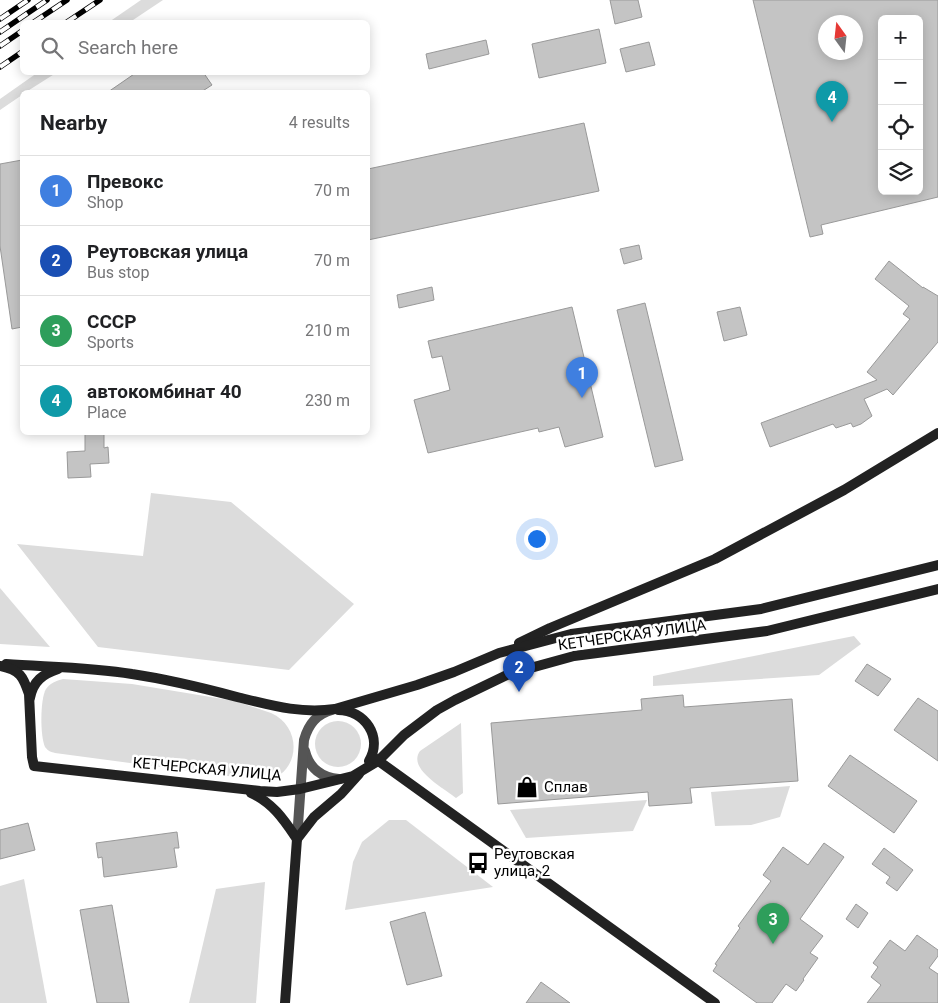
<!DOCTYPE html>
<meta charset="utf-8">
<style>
body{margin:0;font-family:Roboto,sans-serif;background:#f6f6f6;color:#202124}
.controls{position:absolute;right:15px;top:15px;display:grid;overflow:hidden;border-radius:8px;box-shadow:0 2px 12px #0003}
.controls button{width:45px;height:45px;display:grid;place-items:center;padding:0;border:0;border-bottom:1px solid #e0e0e0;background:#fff;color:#202124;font:25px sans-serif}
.compass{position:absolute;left:818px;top:15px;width:45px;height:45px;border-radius:50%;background:#fff;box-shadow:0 2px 12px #0003;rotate:345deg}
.you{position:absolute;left:536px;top:538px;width:18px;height:18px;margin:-12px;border:4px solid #fff;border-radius:50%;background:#1a73e8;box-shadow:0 0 0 8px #1a73e833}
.badge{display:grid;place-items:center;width:32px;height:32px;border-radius:50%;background:#111827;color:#fff;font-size:16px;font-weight:700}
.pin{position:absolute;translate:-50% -41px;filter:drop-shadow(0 1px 2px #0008)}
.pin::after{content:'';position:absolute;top:26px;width:18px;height:15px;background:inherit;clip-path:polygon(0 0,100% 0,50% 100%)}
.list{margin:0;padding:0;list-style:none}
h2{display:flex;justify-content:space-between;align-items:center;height:65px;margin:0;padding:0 20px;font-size:21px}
h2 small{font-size:16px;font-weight:400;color:#757577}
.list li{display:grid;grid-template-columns:32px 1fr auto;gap:15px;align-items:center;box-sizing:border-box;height:70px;padding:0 20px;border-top:1px solid #e0e0e0}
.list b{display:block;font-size:19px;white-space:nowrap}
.list p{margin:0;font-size:16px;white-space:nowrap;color:#757577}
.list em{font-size:16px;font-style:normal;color:#757577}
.icon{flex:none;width:28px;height:28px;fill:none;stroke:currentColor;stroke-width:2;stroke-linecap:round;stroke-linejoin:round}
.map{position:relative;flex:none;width:938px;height:1003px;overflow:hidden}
.search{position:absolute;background:#fff;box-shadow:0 2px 12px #0003;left:20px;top:20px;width:350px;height:55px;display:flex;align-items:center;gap:12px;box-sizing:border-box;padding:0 18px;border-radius:8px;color:#757577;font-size:19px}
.panel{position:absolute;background:#fff;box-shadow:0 2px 12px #0003;left:20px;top:90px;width:350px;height:345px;border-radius:8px}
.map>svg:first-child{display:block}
.green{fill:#dcdcdc}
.building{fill:#c4c4c4;stroke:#999;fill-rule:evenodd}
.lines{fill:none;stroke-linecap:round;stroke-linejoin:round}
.street{stroke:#555;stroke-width:10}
.secondary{stroke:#222;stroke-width:10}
.rail-casing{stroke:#000;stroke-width:5.5}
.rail{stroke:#fff;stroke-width:4;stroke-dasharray:11;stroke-linecap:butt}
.labels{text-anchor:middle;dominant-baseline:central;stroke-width:5;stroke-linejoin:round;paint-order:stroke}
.street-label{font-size:15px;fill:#000;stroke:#fff}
.poi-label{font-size:15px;fill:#000;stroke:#fff;text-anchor:start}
</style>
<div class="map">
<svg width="938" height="1003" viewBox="0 0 938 1003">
<rect width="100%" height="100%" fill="#fff"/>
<!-- green -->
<g class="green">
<polygon points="141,0 163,0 130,22 109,22"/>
<polygon points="37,73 56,73 26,92 22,92 22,95 0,110 0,99"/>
<polygon points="151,493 231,502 354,604 289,670 98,647 17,544 143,556"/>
<polygon points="0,588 50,647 0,644"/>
<polygon points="854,636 861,644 819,675 653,686 653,676"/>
<path d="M63,679L132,684L235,701L271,713C303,727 301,774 265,781L55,753C51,752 48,751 45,747C40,736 40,699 46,689C50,683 56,681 63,679Z"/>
<circle cx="338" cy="744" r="23"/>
<path d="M461,723L463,793L456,798C444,788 407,769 420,751Z"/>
<polygon points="790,786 780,817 751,825 715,826 711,792"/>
<polygon points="647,800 633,831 526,838 510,810"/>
<polygon points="389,820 406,820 493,887 345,910 353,862 362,842"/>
<polygon points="24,879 47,1003 0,1003 0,886"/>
<polygon points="265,882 256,1003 189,1003 216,889"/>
</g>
<!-- building -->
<g class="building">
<polygon points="610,0 638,0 642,17 615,24"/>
<path d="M753,0H938V197L821,225L823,234L810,237ZM882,19H919V191H882ZM826,22H856V52H826Z"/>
<polygon points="599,29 606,63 539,78 532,44"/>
<polygon points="486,40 489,54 429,69 426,54"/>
<polygon points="649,42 655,65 626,72 620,49"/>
<polygon points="137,72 203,72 212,85 201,92 108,92"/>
<polygon points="584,123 599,191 368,240 368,169"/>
<polygon points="22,160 22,327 12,329 0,246 0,164"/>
<polygon points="639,245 642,259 624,264 620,249"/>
<polygon points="889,261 923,288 923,287 938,296 938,342 893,395 887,389 864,399 872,416 861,424 853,427 851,423 836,428 833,424 770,447 761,423 877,380 867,372 910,319 903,314 909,306 875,279"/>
<polygon points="432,287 434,300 399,308 397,295"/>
<polygon points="645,303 683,460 655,467 617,310"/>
<polygon points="572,307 603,437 565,447 559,427 539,432 538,428 428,453 414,400 450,390 442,356 432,358 428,341"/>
<polygon points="740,307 747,335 724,341 717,312"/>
<polygon points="85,432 104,432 104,448 108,447 109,463 90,464 91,477 68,478 67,452 85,451"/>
<polygon points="867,664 891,679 878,696 855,681"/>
<polygon points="683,695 684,707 792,699 798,781 690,788 692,803 649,806 648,792 498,804 491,723 642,710 641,699"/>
<polygon points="918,698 938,711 938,761 894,730"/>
<polygon points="850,755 917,801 894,833 828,786"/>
<polygon points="28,823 35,850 0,859 0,830"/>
<polygon points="177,832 179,848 174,848 177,867 104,877 102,857 98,858 96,843"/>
<polygon points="824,843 844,857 800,919 823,936 810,953 818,958 803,979 804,980 796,991 786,984 772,1003 757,1003 713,971 717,965 715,964 740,928 738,926 771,881 763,875 783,847 808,865"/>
<polygon points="884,848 913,870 897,891 886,883 890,877 872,864"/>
<polygon points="856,904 868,913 858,928 846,919"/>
<polygon points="112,905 129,1003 97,1003 80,910"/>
<polygon points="425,912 442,976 407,985 390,922"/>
<polygon points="917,935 938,950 938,956 929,968 938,974 938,1003 867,1003 881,985 871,977 878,967 873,963 890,940 905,951"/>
<polygon points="541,982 570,1003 526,1003"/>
</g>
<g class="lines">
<!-- street -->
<g class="street">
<path d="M305,751C309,768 322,778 339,779"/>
<path d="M297,839L304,740C308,725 316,714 332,710"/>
</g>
<!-- secondary -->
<g class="secondary">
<polyline points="519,643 550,628 715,559 844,490 938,433"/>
<path d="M6,664C48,667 91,667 132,674C166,679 203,688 237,697C270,705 300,714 335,709L417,685L454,672L499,653L571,634L761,609L938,565"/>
<path d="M0,666C20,670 23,676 29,694L32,757L34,766L260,791L277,792L300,789L353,776L378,761L404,735L437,710L455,700L509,674L574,656L767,631L938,589"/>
<path d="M30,698C33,681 43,674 58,669"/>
<path d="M338,710C365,710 383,737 369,761"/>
<polyline points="373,757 715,1003"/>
<path d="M251,793C273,803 284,820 297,839"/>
<polyline points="285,1003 297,839 314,817 341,794 359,774"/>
</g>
<!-- rail casing -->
<g class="rail-casing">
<g id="rail">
<polyline points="0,19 28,0"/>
<polyline points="34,22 67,0"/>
<polyline points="67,22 100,0"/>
<polyline points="0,32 47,0"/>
<polyline points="0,46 22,31"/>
<polyline points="0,67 22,52"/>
</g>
</g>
<!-- rail -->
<use href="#rail" class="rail"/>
</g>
<!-- icons -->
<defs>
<g id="shop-bare" transform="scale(1.725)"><path d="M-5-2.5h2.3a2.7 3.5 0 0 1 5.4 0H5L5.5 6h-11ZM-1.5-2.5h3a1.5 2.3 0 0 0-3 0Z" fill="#000" stroke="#fff" stroke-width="2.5" paint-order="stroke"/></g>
<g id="bus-bare" transform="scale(1.725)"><path d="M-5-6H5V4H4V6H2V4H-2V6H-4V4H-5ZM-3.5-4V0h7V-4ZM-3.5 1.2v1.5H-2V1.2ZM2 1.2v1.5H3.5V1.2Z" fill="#000" stroke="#fff" stroke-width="2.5" paint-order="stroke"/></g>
</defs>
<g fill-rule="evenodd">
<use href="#shop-bare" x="527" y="787"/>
<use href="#bus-bare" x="478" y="863"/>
</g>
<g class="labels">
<!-- street labels -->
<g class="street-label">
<text transform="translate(632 635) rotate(-8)">КЕТЧЕРСКАЯ УЛИЦА</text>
<text transform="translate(207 769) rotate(5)">КЕТЧЕРСКАЯ УЛИЦА</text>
</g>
<!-- poi labels -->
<g class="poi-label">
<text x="544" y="787">Сплав</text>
<text x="494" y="854">Реутовская<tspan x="494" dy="17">улица, 2</tspan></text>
</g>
</g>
</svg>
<div class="controls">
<button>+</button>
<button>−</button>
<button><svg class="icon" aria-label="locate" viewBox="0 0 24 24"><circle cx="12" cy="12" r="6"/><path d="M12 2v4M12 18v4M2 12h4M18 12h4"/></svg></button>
<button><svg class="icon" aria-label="layers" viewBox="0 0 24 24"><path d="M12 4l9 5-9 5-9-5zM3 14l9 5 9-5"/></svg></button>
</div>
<svg class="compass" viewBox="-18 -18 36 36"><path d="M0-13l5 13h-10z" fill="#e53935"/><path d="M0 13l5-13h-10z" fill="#757577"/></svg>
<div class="you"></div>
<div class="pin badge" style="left:582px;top:398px;background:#3f7fe0">1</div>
<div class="pin badge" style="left:519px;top:692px;background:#1a4fb4">2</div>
<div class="pin badge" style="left:773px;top:944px;background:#2e9e5b">3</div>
<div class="pin badge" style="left:832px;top:122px;background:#0f9aa8">4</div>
<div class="search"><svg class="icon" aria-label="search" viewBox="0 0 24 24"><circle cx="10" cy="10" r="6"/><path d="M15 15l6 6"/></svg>Search here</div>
<section class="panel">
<h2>Nearby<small>4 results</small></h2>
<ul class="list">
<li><span class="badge" style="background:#3f7fe0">1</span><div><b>Превокс</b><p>Shop</p></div><em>70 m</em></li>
<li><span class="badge" style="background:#1a4fb4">2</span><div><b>Реутовская улица</b><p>Bus stop</p></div><em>70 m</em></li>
<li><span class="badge" style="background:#2e9e5b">3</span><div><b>СССР</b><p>Sports</p></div><em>210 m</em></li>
<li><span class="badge" style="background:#0f9aa8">4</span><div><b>автокомбинат 40</b><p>Place</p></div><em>230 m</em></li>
</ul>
</section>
</div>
